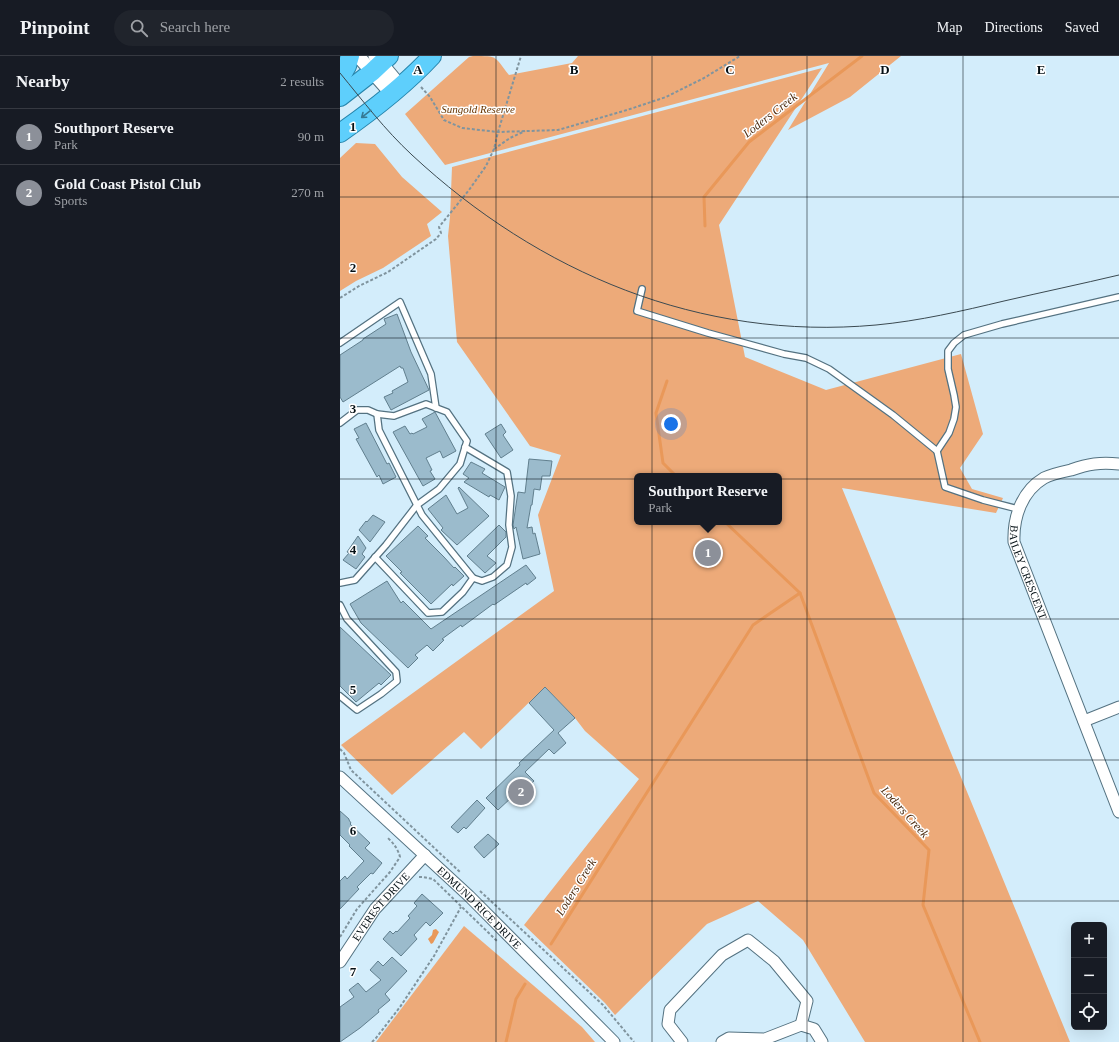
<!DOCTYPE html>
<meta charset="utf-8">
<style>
body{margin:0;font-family:"Times New Roman",serif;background:#20242c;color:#f1f3f6}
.controls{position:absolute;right:12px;bottom:12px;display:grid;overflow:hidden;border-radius:6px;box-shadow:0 4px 16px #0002}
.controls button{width:36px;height:36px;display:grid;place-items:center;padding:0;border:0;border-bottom:1px solid #363941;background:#171b24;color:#f1f3f6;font:20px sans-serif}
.you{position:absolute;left:331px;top:368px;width:14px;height:14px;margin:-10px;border:3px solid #fff;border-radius:50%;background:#1a73e8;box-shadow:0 0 0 6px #1a73e833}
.badge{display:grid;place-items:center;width:26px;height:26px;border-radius:50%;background:#8c9099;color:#fff;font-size:13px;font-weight:700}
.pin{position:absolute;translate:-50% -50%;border:2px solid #fff;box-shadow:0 1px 4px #0006}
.popup{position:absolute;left:294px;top:417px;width:148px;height:52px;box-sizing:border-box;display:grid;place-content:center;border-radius:6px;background:#171b24;filter:drop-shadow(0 1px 3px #0005);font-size:13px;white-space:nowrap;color:#9ea1a6}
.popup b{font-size:15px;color:#f1f3f6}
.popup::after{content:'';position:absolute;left:50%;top:100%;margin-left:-8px;border:8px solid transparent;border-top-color:#171b24}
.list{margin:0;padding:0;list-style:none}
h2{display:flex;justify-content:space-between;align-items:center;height:52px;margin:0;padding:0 16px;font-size:17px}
h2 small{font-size:13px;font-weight:400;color:#9ea1a6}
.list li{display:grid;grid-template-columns:26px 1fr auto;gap:12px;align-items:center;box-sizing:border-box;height:56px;padding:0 16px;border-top:1px solid #363941}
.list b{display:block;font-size:15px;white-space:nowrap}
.list p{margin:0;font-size:13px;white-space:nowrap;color:#9ea1a6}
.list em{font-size:13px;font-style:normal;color:#9ea1a6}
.icon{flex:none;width:22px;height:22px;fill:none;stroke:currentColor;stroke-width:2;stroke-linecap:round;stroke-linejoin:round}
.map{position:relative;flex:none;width:779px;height:986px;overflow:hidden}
header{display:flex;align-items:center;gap:24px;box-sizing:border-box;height:56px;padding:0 20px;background:#171b24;border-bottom:1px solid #363941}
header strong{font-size:19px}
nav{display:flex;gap:22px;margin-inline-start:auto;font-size:14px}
.search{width:280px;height:36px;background:#20242c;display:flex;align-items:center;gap:10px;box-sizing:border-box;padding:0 14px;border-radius:22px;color:#9ea1a6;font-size:15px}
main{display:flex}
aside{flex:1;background:#171b24}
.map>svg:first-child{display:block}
.green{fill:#edaa79;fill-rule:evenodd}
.water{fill:#e99859}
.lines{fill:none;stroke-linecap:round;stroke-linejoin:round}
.stream{stroke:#e99859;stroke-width:3}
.building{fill:#9bbbcc;stroke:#617f8e}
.service-casing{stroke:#547281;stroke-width:8}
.minor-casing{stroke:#547281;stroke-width:13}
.tertiary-casing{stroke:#547281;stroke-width:15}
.trunk-casing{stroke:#2584ab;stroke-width:20}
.path{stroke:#80949e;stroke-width:2;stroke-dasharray:3 2;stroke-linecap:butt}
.service{stroke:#fff;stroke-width:5.5}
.minor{stroke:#fff;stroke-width:11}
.tertiary{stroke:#fff;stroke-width:13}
.trunk{stroke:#5ecffc;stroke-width:18}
.tram{stroke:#3b4a51;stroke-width:1}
.oneway{stroke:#367994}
.grid{fill:none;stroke:#051015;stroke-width:1;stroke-opacity:0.55}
.labels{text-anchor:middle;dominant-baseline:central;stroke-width:3;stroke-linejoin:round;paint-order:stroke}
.park-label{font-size:11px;font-style:italic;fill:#683501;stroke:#fff}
.street-label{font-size:11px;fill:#051015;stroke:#fff}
.water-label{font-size:12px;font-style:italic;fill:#4b2b10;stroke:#fff}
.grid-label{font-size:13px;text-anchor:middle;font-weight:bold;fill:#051015;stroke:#fff;stroke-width:3;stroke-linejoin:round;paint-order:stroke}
</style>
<header>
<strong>Pinpoint</strong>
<div class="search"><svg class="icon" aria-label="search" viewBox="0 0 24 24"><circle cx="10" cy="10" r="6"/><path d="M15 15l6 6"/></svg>Search here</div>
<nav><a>Map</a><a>Directions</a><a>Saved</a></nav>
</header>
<main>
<aside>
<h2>Nearby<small>2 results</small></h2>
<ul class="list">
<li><span class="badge">1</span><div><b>Southport Reserve</b><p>Park</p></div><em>90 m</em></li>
<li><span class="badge">2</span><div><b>Gold Coast Pistol Club</b><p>Sports</p></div><em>270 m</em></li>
</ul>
</aside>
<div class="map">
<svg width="779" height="986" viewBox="0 0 779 986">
<rect width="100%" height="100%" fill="#d3edfb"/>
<!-- green -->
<g class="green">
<path d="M133,0C159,0 154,0 169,19L232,7L238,0H561L510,41L448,74L489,7L105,109L65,58L129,1Z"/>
<path d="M482,12L379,169L405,301L486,334L621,298L643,378L620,412L632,433L663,442L656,457L502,432L730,986H525L463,884L418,845L367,868L275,959L265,947L184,869L299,723L245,675L235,662L205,631L141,693L124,676L52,739L1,689L214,535L198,459L221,399L190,390L117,286L108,180L110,161L112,111ZM297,420H439V466H297Z"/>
<polygon points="16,87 35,88 62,121 102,156 87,168 91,180 43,212 16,225 0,235 0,102"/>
<polygon points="124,870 242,971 255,986 36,986"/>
</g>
<!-- water -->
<polygon class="water" points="96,873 99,876 93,887 91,888 88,883 92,879 93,874"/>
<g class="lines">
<!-- stream -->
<g class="stream">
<polyline points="365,170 364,141 409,86 522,0"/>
<polyline points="327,325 316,357 323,407 336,420"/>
<polyline points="385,466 460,537 534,737 589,794 583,849 640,986"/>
<polyline points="211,888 413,569 460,537"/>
<polyline points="166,986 176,943 185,928"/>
</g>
</g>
<!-- building -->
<g class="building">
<polygon points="57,258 71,296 89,334 51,354 44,341 53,337 52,335 68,326 63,312 61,312 60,310 3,346 0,341 0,299 23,284 23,283 46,268 44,263"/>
<polygon points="95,356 116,395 103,402 100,395 86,402 92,414 90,415 95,423 83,430 53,376 65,370 70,378 72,377 73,378 87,371 82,363"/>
<polygon points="26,367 47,408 49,407 56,421 43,428 39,419 37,421 16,383 19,382 14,373"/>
<polygon points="161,368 166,376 163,379 173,394 161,402 145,378"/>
<polygon points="189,403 212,405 210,420 202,420 200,434 194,433 192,449 191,449 187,472 192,471 193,478 195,477 200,498 183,503 176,471 174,473 173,469 178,436 185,437"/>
<polygon points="131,406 145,413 142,417 165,431 159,444 150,439 149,441 124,426 129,422 123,418"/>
<polygon points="119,431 149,460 117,489 101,474 103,472 88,453 106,439 117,458 128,452 118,432"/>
<polygon points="33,459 45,466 30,486 19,474 26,465 27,466"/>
<polygon points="159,469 166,476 166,481 147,500 156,507 145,517 127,500"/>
<polygon points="78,470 88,480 85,482 104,501 114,512 115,511 124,520 113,530 112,528 91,548 60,517 62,516 46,500"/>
<polygon points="18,480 26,492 22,498 25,501 16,513 3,504 9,497 7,496"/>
<polygon points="186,509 196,522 187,529 186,527 154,549 153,548 122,571 121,569 102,583 104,584 93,595 87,589 75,599 78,602 68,612 21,567 10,548 47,525 61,547 63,545 91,573"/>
<polygon points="0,571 51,619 41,629 39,627 16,646 0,630"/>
<polygon points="205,631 235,662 218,677 226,687 214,698 209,693 185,716 194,725 175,744 172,741 158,754 146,742 180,709 179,707 214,674 189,647"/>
<polygon points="137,744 145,752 126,773 124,771 118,777 111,771"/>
<polygon points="0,755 9,763 9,764 11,767 10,768 30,787 25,792 42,807 33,818 31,817 17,831 19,833 0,853 0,825 5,820 7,823 24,805 9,790 10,789 0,779"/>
<polygon points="148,778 159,788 144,802 134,791"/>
<polygon points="82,838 103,857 90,870 86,866 74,879 77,883 61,900 43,883 50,875 53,878 56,875 57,876 70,862 68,860 77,850 74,847"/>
<polygon points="52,901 67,915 45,938 50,944 38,954 39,956 20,972 0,986 0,951 14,941 9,934 18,927 26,936 41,924 30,914 38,905 43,910"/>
</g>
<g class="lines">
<!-- service casing -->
<g class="service-casing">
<g id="service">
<polyline points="302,233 297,255 368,277 444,298 466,302 489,313 553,359 597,395 605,431 643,444 678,453"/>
<polyline points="0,287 60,246 91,318 96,352"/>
<polyline points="0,367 17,354 28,354 37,358 54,360 86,348 107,356 127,385 120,408 99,433 77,449 46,489 15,524 0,527"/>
<polyline points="125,391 167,416 171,440 169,469 172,491 167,509 153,521 142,525 133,522"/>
<polyline points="597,395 609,377 614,363 616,351 614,339 608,313 608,295 614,287 624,279 662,268 779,241"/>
<polyline points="35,501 88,557 102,556 123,536 133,522 82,459 39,374 37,358"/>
<polyline points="0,549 7,563 56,616 57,625 41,638 17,654 0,640"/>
</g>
</g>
<!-- minor casing -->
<g class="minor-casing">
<g id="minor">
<path id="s1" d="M779,408C760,406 748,408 731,414C722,416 712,418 704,422C682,435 673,461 674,486L779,756"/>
<polyline points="744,665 779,651"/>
<path id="s2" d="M0,721L129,840L274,986"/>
<path id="s3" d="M0,906L35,853L85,799"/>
<polyline points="342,986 328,968 330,954 382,899 408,884 434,905 467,945 461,969"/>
<polyline points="382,986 389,982 425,983 461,969 474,973 482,986"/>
</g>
</g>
<!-- tertiary casing -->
<g class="tertiary-casing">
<g id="tertiary">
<polyline points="18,0 51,37"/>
<polyline points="35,0 60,30"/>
</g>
</g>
<!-- trunk casing -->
<g class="trunk-casing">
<g id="trunk">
<polyline points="0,40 1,21 7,10 10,0"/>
<polyline points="0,41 32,16 49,0"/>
<path d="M0,77C33,54 65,29 92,0"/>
</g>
</g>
<!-- path -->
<g class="path">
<polyline points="81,31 90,41 104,64 122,72 158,76 218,74 287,54 326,41 364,22 400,0"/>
<polyline points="154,93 170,82 185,75"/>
<polyline points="0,242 19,230 48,216 96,183 101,177 99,171 129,134 146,110 154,93 158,76 181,0"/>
<polyline points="0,693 4,697 11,714 121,817"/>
<polyline points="79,821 83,821 93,823 157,885"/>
<polyline points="140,835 263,949 294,986"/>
<path d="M0,881L17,853L50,816L60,801C58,793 54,788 48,782"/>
<polyline points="32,986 36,982 60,951 94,900 121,851"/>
</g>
<!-- service -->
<use href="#service" class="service"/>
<!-- minor -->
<use href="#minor" class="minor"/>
<!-- tertiary -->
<use href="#tertiary" class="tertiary"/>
<!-- trunk -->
<use href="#trunk" class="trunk"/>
<!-- tram -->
<path class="tram" d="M0,17C23,45 45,74 72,99C199,217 360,285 536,269C579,265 622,255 664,245C703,236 741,228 779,219"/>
</g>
<!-- one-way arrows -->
<defs><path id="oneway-shaft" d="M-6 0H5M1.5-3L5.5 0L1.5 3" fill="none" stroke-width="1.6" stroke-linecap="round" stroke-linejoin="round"/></defs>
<use class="oneway" href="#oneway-shaft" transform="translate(26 58) rotate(142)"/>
<!-- grid -->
<path class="grid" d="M156,0V986M312,0V986M467,0V986M623,0V986M0,141H779M0,282H779M0,423H779M0,563H779M0,704H779M0,845H779"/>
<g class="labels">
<!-- park labels -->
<g class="park-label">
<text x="138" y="53">Sungold Reserve</text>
</g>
<!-- street labels -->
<g class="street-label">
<text stroke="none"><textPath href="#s1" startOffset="184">BAILEY CRESCENT</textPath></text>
<text stroke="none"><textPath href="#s3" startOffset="69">EVEREST DRIVE</textPath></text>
<text stroke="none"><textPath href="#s2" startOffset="191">EDMUND RICE DRIVE</textPath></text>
</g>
<!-- water labels -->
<g class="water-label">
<text transform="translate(430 59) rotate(-38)">Loders Creek</text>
<text transform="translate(565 756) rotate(48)">Loders Creek</text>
<text transform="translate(236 831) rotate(-58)">Loders Creek</text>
</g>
</g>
<g class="grid-label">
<text x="78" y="18">A</text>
<text x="234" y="18">B</text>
<text x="390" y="18">C</text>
<text x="545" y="18">D</text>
<text x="701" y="18">E</text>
<text x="13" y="75">1</text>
<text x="13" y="216">2</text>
<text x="13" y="357">3</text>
<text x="13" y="498">4</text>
<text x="13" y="638">5</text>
<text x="13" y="779">6</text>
<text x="13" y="920">7</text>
</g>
</svg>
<div class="controls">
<button>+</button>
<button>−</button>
<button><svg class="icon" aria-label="locate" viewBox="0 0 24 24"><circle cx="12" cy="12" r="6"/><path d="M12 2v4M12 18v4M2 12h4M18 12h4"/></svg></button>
</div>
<div class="you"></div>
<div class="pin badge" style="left:368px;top:497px">1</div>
<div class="popup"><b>Southport Reserve</b>Park</div>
<div class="pin badge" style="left:181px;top:736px">2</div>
</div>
</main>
